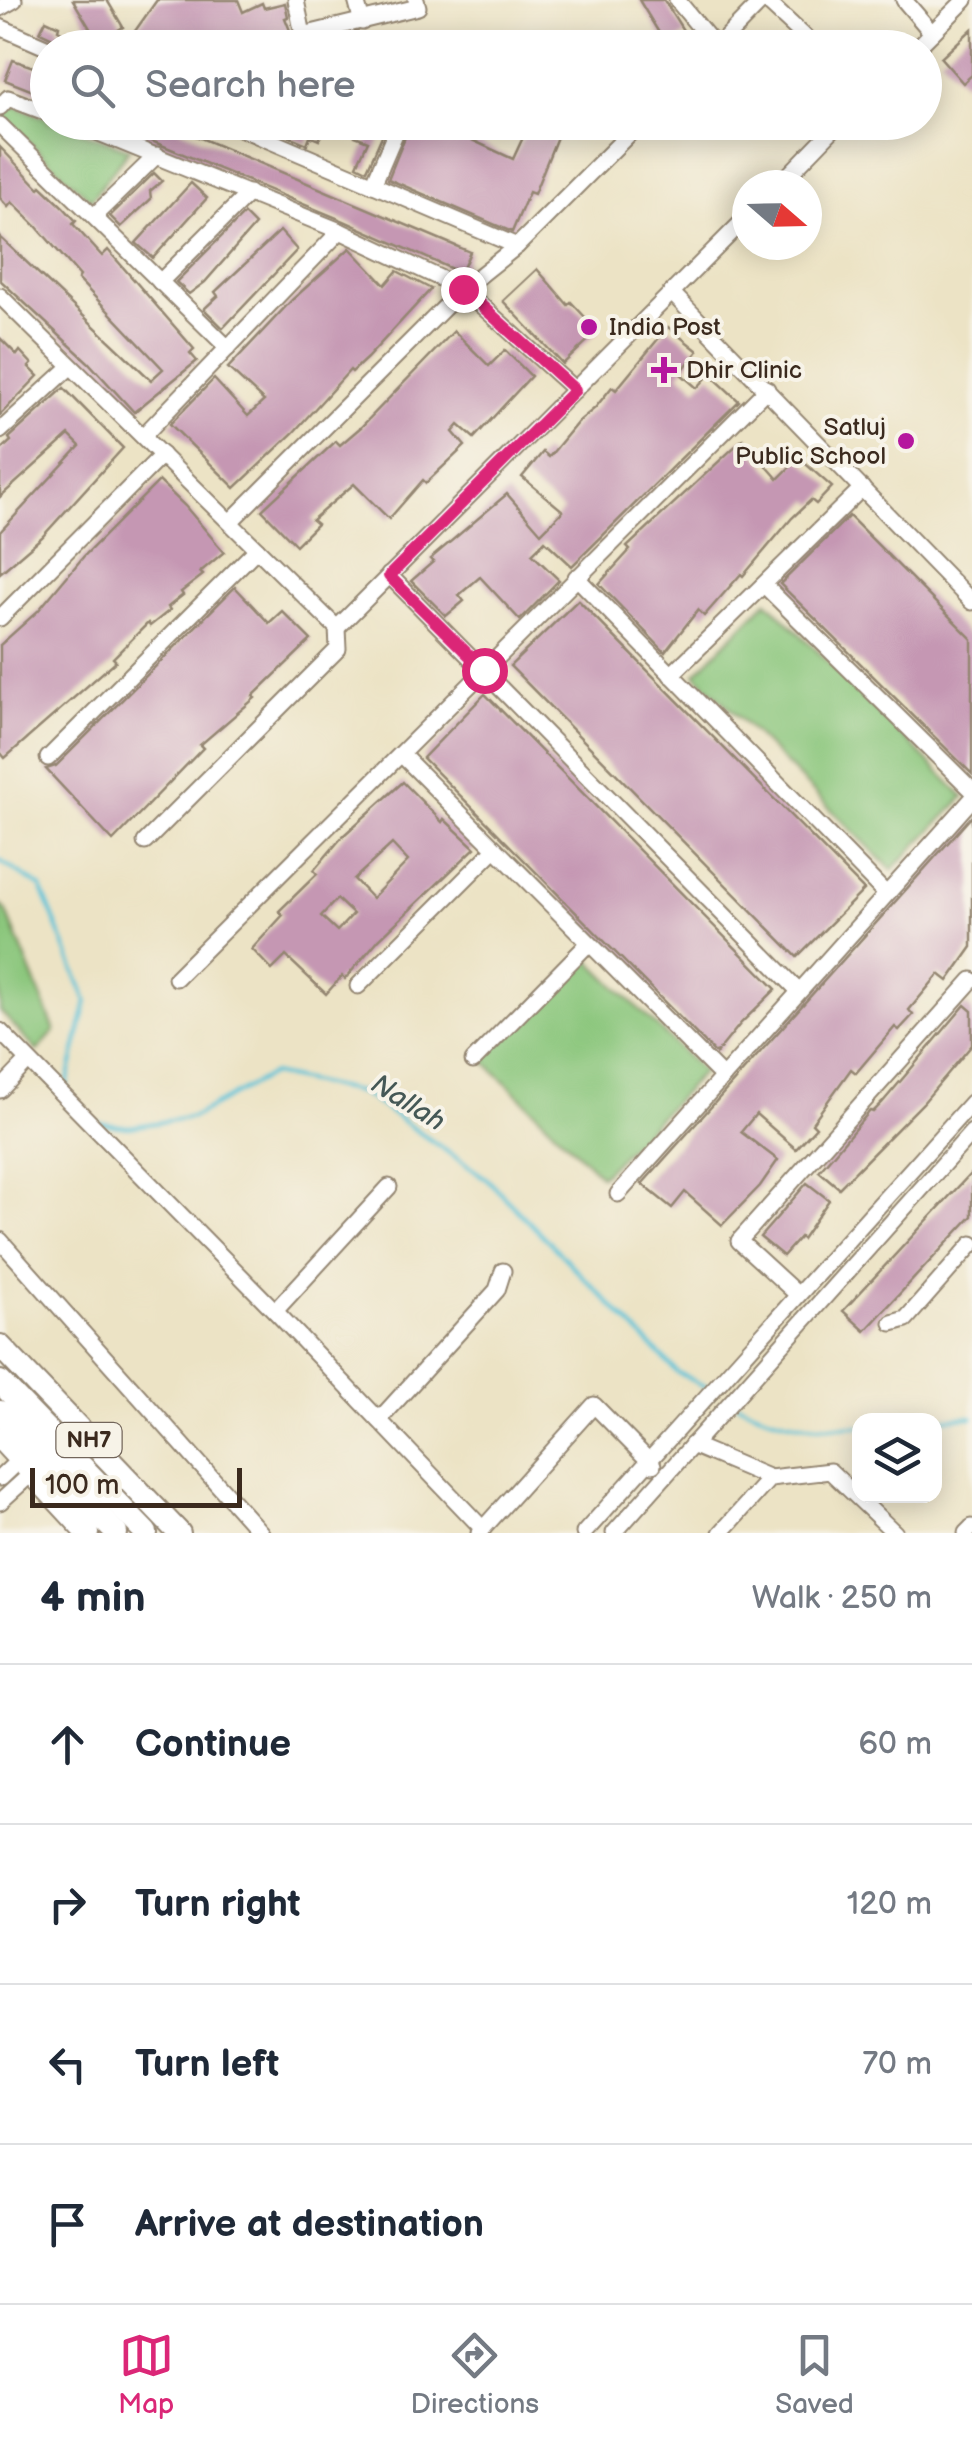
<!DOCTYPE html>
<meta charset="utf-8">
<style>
body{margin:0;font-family:"Balsamiq Sans",sans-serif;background:#f6f6f7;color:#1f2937}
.controls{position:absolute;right:30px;bottom:30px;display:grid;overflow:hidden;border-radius:20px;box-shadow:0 5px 25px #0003}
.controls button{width:90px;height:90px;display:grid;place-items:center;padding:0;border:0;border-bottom:2px solid #e0e1e3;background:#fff;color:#1f2937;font:50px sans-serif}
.compass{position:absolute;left:732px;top:170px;width:90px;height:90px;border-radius:50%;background:#fff;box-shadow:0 5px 25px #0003;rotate:110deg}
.scale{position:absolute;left:30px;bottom:25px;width:212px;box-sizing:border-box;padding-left:10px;border:5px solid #3b2a1e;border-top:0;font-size:28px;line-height:35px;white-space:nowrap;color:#3b2a1e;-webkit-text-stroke:8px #f7f3e8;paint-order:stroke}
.stop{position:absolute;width:30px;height:30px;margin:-22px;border:8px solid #db2777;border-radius:50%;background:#fff}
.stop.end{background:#db2777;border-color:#fff;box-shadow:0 2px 10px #0008}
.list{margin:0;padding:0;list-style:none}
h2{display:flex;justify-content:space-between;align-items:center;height:130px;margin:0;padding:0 40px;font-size:42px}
h2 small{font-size:32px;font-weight:400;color:#747a83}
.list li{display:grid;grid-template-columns:65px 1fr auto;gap:30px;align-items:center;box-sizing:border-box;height:160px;padding:0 40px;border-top:2px solid #e0e1e3}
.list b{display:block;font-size:38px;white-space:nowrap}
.list em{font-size:32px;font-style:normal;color:#747a83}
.icon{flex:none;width:55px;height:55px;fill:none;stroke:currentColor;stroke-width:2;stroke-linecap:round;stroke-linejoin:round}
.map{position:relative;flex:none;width:972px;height:1533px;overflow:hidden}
.search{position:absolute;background:#fff;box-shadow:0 5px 25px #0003;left:30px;right:30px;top:30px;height:110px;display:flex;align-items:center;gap:25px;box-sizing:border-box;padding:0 35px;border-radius:55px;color:#747a83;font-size:38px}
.sheet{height:770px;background:#fff}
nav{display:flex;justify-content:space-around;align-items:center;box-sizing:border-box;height:140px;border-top:2px solid #e0e1e3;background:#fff;font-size:28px;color:#747a83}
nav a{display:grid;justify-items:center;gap:5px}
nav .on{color:#db2777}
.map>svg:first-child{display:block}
.green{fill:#8ac67b;stroke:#62784c;stroke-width:2.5}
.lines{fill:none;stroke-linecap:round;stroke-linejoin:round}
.stream{stroke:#5bc3d8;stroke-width:4}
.building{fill:#c597b3;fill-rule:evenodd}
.minor-casing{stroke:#948672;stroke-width:19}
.highway-casing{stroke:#948672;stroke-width:26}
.minor{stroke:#fff;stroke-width:15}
.highway{stroke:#fff;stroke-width:22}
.route{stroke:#db2777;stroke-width:12}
.poi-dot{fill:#b5179e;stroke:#f7f3e8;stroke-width:4}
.labels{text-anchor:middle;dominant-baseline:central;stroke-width:8;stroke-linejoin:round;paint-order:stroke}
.shield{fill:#f7f3e8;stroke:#73665b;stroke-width:2.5}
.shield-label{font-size:22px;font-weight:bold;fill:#3b2a1e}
.poi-label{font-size:25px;fill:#3b2a1e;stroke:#f7f3e8;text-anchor:start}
.water-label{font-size:28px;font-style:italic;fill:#455856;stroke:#f7f3e8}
</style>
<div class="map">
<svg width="972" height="1533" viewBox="0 0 972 1533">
<rect width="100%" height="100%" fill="#f7f3e8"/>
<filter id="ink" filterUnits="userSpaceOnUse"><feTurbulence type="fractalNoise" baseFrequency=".01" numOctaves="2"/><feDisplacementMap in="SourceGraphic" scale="20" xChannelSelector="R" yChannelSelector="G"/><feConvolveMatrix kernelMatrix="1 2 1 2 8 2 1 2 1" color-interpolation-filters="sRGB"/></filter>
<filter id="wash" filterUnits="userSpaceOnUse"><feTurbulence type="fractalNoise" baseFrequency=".0048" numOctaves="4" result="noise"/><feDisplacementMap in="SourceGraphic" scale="40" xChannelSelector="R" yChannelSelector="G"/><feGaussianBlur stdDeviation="2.25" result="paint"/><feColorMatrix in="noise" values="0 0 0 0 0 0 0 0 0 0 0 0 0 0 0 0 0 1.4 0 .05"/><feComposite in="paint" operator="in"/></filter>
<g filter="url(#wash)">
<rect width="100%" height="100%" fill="#ece3c5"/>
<!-- green -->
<g class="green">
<polygon points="10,104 47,118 48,122 58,123 129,149 91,200 1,116"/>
<polygon points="767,601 964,797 892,870 695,674"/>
<polygon points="0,904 6,910 55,1031 37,1051 0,1011"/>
<polygon points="585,956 703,1072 601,1176 483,1060"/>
</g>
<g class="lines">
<!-- stream -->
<g class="stream">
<polyline points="0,861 41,887 87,1001 66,1089"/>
<polyline points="98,1123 129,1127 193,1117 272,1074 362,1093 487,1179 677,1372 708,1388"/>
<path d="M738,1404C776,1423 818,1429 860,1426"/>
<polyline points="931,1420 972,1417"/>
</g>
</g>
<g id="blocks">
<!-- building -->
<g class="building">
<polygon points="73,0 107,0 123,27 98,42"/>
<polygon points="157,0 238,0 243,12 262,3 264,8 285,3 288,17 285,18 295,43 306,46 350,35 352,48 123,48"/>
<polygon points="639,0 664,0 686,35 667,46"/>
<polygon points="46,20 59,26 58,30 90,48 59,46 53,38 40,32"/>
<polygon points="972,29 972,75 963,83 941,58"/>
<polygon points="13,60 48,72 48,97 5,80"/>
<polygon points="106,122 163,122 470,252 461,273 344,221"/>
<polygon points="256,122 286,122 302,130 305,122 326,122 319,140 310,136 307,144"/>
<polygon points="360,122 388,122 367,170 357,165 368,141 355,136"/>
<polygon points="411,122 433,122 513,159 525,133 501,122 563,122 534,194 529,192 512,232 388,179"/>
<polygon points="0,147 39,188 41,186 63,207 76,221 73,224 102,256 108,250 194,349 190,353 197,361 134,412 88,362 0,280 0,237 151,380 163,369 78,279 80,276 36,226 12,202 8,207 0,198"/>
<polygon points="154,173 162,181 150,191 151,199 121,227 110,216"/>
<polygon points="191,183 207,198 153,258 136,243"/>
<polygon points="244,214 255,225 205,282 189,294 176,282"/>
<polygon points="280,231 297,250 223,328 204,309 218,296 215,292"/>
<polygon points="350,248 385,285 397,271 431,289 367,358 352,372 350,370 293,433 235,488 170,424 214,379 248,416 264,401 228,368 292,300"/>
<polygon points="537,269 568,305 571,302 598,331 563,364 503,301"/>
<polygon points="668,327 698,351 680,373 697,388 710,374 739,401 572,566 545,541 532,554 559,580 520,620 480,577 459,595 464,601 446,616 411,581 433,562 430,559 507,494 541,533 563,511 522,477 543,452 549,457 578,422 595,408 612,387 616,390"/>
<polygon points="454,331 489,366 505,350 531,376 474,438 459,425 453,432 465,446 426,483 423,480 389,519 354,484 312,520 317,524 296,545 262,510 336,441 340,445 361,427"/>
<polygon points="0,338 17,355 20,351 32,364 29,367 38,376 0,415"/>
<polygon points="64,388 123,448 42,537 0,573 0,532 80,446 69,435 0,497 0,451 11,441 9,438"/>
<polygon points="743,439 778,479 799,458 832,487 816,504 811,500 792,518 743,576 741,574 704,616 698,610 665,652 599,584 630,550 627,547"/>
<polygon points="159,481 185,506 224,552 200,572 203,575 181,592 183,595 168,607 170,610 150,626 148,623 113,658 116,661 5,758 0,752 0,645 38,611 84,556"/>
<polygon points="849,516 972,639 972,774 780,584"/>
<polygon points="235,587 269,623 282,611 311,640 253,696 255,698 200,745 203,748 113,841 46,769 56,766"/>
<polygon points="578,600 864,890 797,957 510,666"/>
<polygon points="485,694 776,989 741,1023 716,1054 423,758"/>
<path d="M403,782L442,822L444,819L475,848L379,939L345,979L342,976L326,994L286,956L272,970L252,949L283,915L279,911L317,874L314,870L344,835ZM392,844L408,861L372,898L354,879ZM337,899L353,914L337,931L321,916Z"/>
<polygon points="972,816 972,947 948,981 939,974 909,1010 913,1015 899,1030 895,1027 856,1073 851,1069 812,1123 816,1127 796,1149 756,1114 741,1132 778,1160 760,1186 722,1225 685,1192 672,1208 642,1184"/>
<polygon points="965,1005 972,1011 972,1045 923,1103 839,1188 819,1171 870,1111 873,1112 882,1103"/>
<polygon points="972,1172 972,1216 865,1331 843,1311"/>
<polygon points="807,1183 829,1200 802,1239 800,1237 783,1256 760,1237"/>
</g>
</g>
</g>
<g filter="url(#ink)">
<use href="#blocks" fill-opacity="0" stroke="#948672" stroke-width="2.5"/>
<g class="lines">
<!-- minor casing -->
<g class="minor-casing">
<g id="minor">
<polyline points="296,0 303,35 418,7 416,0"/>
<polyline points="356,0 362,22"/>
<polyline points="677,0 716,47"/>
<polyline points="765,0 817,48"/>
<polyline points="904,0 932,33"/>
<polyline points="0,8 14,0"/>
<polyline points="0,27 48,48"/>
<polyline points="716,48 763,0"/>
<polyline points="917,48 965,0"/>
<polyline points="0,107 8,98 48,113"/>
<polyline points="72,122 340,231 463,289 575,390"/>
<polyline points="226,122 517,246"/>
<polyline points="0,125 228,348"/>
<polyline points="373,185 400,122"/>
<polyline points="779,185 840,122"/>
<polyline points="94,216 157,155"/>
<polyline points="160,282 249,193"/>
<polyline points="672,293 972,602"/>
<polyline points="0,296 337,628 338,649 145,842"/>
<polyline points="0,431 70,367"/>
<polyline points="143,436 340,231"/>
<polyline points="230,522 463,289 517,246 641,122"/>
<polyline points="389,575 799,991"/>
<polyline points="576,577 885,893"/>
<polyline points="764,585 972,790"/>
<polyline points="0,618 162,455"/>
<polyline points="337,628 747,217"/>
<polyline points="671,675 862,488"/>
<polyline points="401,754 723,1077"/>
<polyline points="48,758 257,549"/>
<polyline points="176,978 767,389"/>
<polyline points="358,986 495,849"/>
<polyline points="0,1031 275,1311 483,1529"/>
<polyline points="473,1061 589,943"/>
<polyline points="0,1090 28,1061"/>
<polyline points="618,1194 972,799"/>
<polyline points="0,1240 261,1533"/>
<polyline points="798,1295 739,1241 972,980"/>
<polyline points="275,1311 389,1187"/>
<polyline points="892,1323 906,1319 972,1244"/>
<polyline points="379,1420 497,1290 503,1271"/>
<polyline points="692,1445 770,1478"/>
<polyline points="0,1478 20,1459"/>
<polyline points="0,1502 32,1473"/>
<polyline points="479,1533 594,1405 653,1465"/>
<polyline points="584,1533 972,1102"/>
<polyline points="614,1533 972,1132"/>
<polyline points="721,1533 770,1478 830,1471 895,1533"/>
<polyline points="966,1533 972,1527"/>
</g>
</g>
<!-- highway casing -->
<g class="highway-casing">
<g id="highway">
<polyline points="0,1346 179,1533"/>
<polyline points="0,1382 146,1533"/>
<polyline points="0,1412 116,1533"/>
<polyline points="0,1438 88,1533"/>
</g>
</g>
<!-- minor -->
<use href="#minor" class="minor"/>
<!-- highway -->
<use href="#highway" class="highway"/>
</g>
</g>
<g class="lines" filter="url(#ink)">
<!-- route -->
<polyline class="route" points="463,289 575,390 389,576 484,670"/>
</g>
<!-- markers -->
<g class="poi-dot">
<circle cx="589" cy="327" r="10"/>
<path d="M659 355h10v10h10v10h-10v10h-10v-10h-10v-10h10z"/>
<circle cx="906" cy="441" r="10"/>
</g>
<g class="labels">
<!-- shield labels -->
<rect class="shield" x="56.5" y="1423" width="65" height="34" rx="8"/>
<g class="shield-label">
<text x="89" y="1440">NH7</text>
</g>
<!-- poi labels -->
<g class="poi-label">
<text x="609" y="327">India Post</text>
<text x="686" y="370">Dhir Clinic</text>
<text x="886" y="427" text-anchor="end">Satluj<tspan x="886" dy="29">Public School</tspan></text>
</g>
<!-- water labels -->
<g class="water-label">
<text transform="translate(408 1103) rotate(32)">Nallah</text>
</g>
</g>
</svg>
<div class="controls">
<button><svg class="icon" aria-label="layers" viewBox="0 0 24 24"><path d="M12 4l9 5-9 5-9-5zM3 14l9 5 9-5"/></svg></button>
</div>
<svg class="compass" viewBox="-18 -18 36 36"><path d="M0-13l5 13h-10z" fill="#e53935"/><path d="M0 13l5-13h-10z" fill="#747a83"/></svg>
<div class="scale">100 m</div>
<div class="stop" style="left:484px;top:670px"></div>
<div class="stop end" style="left:463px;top:289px"></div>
<div class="search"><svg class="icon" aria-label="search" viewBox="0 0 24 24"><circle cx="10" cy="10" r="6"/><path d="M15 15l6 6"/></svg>Search here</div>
</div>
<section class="sheet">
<h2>4 min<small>Walk · 250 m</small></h2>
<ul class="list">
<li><svg class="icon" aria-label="ahead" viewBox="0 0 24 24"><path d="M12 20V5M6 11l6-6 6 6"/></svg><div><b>Continue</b></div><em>60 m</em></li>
<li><svg class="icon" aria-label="right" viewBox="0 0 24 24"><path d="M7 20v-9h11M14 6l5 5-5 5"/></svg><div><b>Turn right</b></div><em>120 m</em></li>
<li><svg class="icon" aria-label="left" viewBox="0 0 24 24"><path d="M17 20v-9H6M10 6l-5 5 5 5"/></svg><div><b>Turn left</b></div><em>70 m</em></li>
<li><svg class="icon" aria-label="arrive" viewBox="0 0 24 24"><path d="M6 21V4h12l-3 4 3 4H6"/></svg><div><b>Arrive at destination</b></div></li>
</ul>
</section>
<nav>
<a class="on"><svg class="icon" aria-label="map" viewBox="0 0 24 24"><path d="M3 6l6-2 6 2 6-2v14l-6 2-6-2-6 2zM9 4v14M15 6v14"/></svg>Map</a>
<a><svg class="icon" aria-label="directions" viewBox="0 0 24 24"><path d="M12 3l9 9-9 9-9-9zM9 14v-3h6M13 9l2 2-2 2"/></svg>Directions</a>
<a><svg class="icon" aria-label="saved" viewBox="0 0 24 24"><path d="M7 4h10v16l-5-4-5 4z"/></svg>Saved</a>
</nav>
